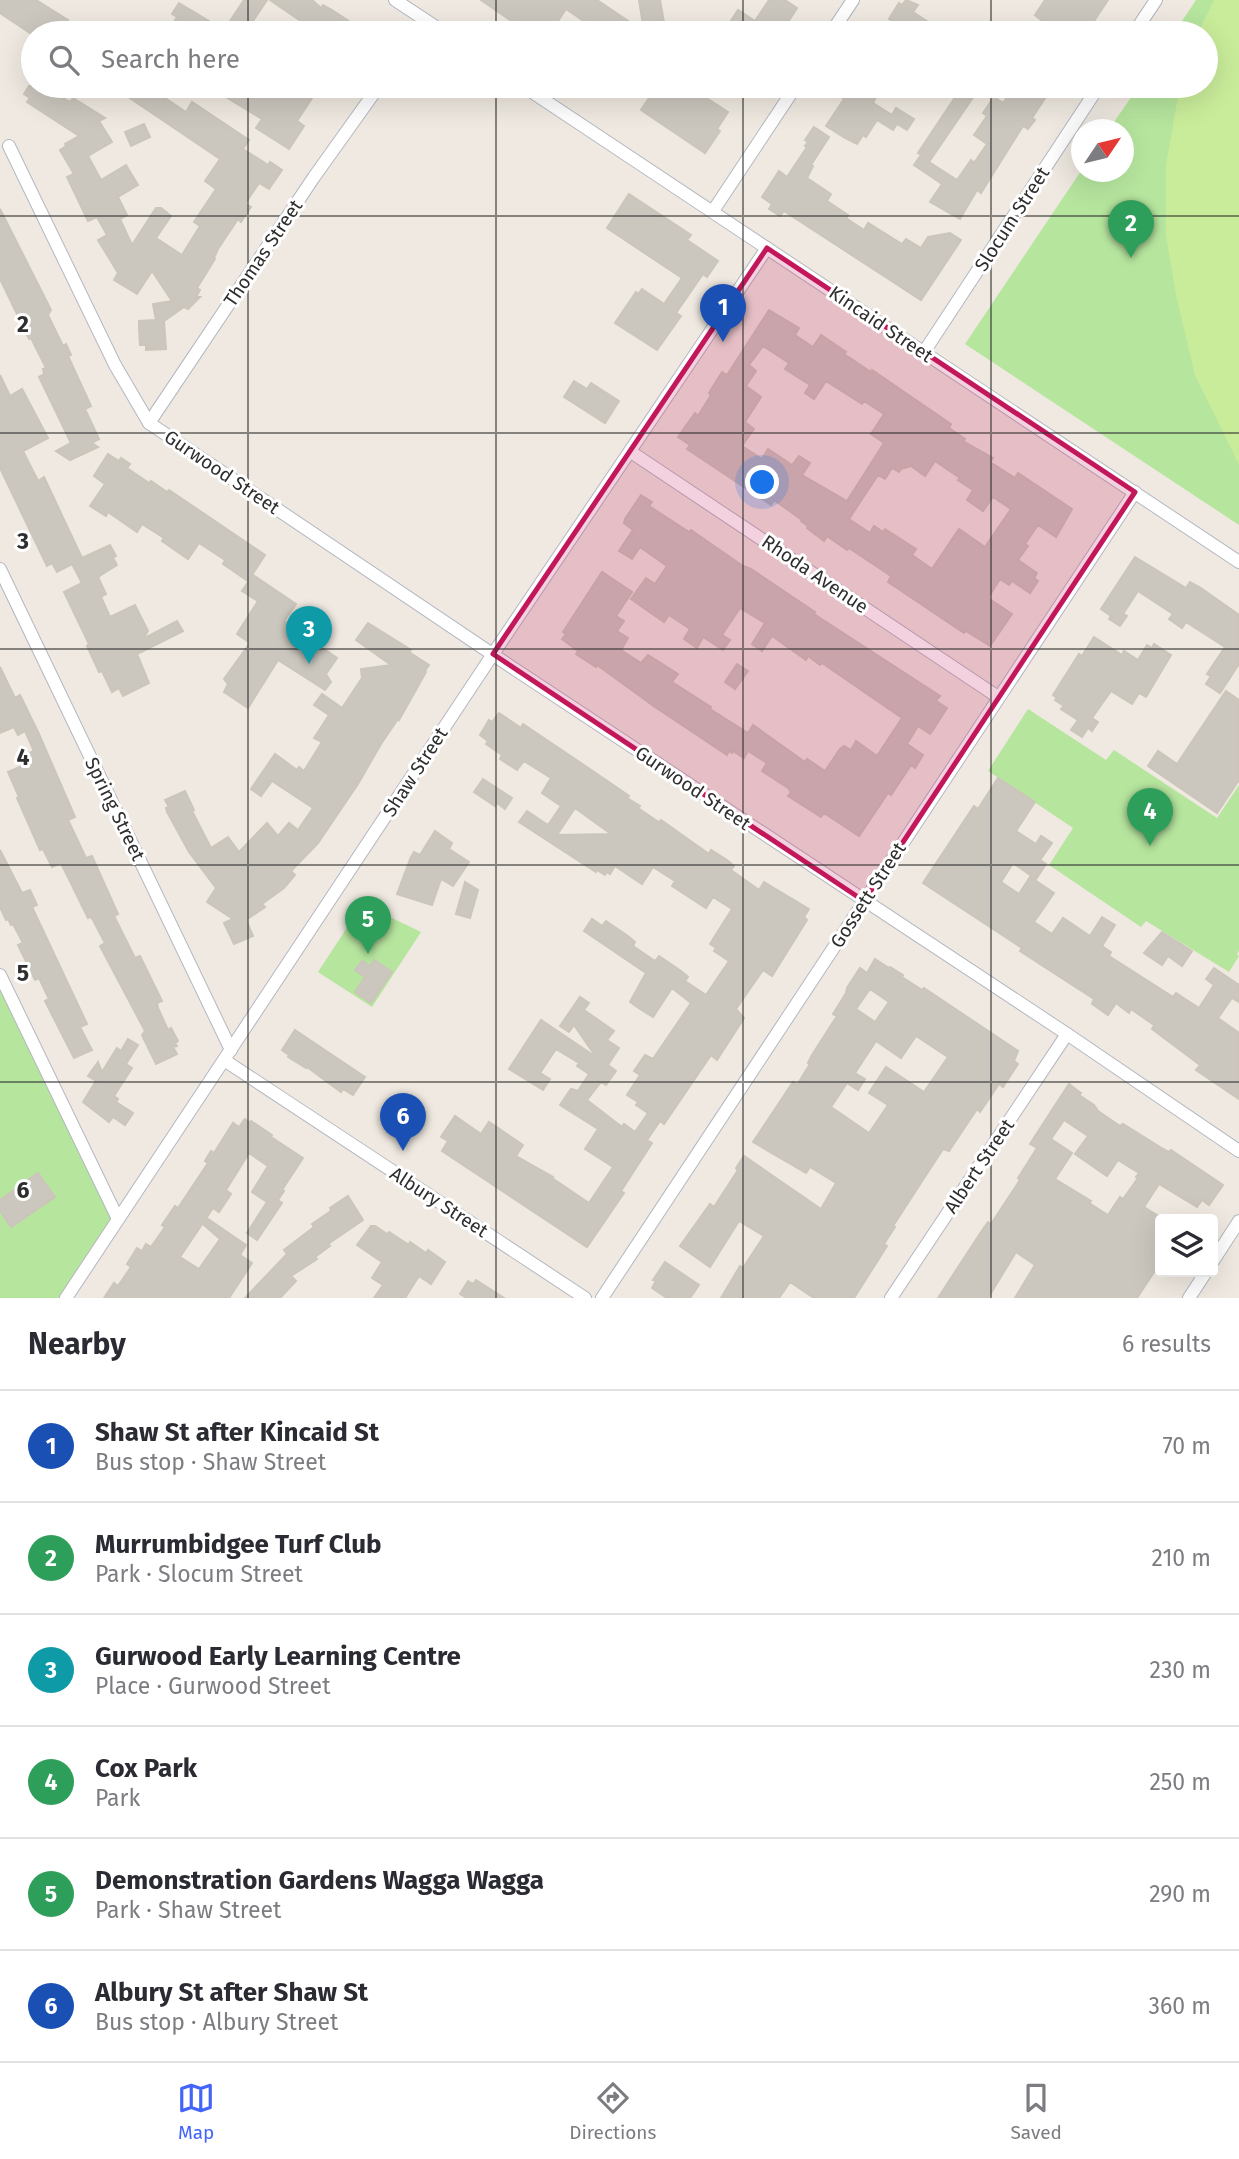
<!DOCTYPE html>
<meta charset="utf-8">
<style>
body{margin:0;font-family:"Fira Sans",sans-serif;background:#f7f7f7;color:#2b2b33}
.controls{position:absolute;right:21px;bottom:21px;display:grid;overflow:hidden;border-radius:7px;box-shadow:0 7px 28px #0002}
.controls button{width:63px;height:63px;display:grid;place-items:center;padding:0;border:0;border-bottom:2px solid #e1e1e2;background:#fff;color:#2b2b33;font:35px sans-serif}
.compass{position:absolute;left:1071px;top:119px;width:63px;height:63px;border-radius:50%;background:#fff;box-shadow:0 7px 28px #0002;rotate:55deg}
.you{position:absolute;left:763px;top:483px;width:24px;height:24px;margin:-18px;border:5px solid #fff;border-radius:50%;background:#1a73e8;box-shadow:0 0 0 10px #1a73e833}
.badge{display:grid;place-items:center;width:46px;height:46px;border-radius:50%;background:#4264fb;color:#fff;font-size:23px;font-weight:700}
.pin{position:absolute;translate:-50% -58px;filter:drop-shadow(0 2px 4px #0008)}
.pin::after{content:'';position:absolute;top:37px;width:24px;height:21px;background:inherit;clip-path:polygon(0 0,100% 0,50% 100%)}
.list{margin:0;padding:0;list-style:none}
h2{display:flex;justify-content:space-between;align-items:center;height:91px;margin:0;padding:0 28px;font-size:30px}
h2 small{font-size:23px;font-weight:400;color:#7c7c81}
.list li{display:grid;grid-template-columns:46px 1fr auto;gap:21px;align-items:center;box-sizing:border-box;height:112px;padding:0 28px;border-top:2px solid #e1e1e2}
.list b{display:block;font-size:26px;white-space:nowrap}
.list p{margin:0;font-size:23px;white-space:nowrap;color:#7c7c81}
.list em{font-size:23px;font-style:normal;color:#7c7c81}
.icon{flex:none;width:38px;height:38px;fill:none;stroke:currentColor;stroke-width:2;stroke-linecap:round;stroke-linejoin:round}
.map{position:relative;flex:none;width:1239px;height:1298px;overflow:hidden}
.search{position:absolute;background:#fff;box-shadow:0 7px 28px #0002;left:21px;right:21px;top:21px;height:77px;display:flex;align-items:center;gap:18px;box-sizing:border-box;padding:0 24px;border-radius:38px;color:#7c7c81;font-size:26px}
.sheet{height:763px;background:#fff}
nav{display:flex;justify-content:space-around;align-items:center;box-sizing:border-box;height:98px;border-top:2px solid #e1e1e2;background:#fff;font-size:19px;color:#7c7c81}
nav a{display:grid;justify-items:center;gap:4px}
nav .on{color:#4264fb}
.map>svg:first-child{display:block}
.green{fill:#b6e59e}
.pitch{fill:#c9ec9a}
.building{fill:#cbc7bf;stroke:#cbc5ba;stroke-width:2;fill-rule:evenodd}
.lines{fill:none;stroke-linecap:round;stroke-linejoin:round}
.minor-casing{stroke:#b4b7c1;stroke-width:14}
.minor{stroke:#fff;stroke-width:12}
.marked{fill:#c2185b;fill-opacity:0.2;stroke:#c2185b;stroke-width:5;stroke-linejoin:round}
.grid{fill:none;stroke:#2e2e2e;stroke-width:2;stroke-opacity:0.55}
.labels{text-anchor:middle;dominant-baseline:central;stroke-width:6;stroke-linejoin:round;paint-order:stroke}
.street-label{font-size:19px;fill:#2e2e2e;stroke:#fff}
.grid-label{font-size:23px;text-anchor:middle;font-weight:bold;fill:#2e2e2e;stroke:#fff;stroke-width:6;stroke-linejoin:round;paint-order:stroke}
</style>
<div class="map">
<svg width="1239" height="1298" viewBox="0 0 1239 1298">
<rect width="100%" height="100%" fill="#efe9e1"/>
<!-- green -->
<g class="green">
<polygon points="1196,0 1239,0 1239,525 965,344 1081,171 1124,172 1124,130 1109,129 1139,86 1206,86 1206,33 1174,33"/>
<polygon points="1028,709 1106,760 1114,750 1217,818 1239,785 1239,951 1237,954 1239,956 1229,972 1146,921 1141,927 1049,865 1073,828 988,771"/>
<polygon points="390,917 421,932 372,1007 318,972 352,920 377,935"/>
<polygon points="0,975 118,1219 66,1298 0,1298"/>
</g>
<!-- pitch -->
<polygon class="pitch" points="1214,0 1239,0 1239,465 1195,375 1176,295 1166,236 1166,165 1179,91 1180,86 1206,86 1206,33 1198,33"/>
<!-- building -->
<g class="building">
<polygon points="0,0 36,0 68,20 65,24 80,33 30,33 0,13"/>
<polygon points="244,0 267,0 245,33 167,33 177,17 172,14 179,3 224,30"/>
<polygon points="270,0 312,0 321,8 323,5 332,10 367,33 303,33 308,26"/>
<polygon points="481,0 597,0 646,33 626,33 614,25 609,33 582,33 588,24 566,9 550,33 529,33"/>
<polygon points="639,0 660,0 665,28 644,31"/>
<polygon points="769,0 785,0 797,8 781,33 723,33 738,10 755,21"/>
<polygon points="906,0 918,5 913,12 945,33 891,33 896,24 889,19 899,3 902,5"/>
<polygon points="1045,0 1108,0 1092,24 1106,33 1043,33 1048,26 1035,15"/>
<polygon points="29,86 41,86 70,102 73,98 105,118 99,121 112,142 88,156 101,180 126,165 138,185 118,197 127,215 120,219 132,245 156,208 161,208 171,216 156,238 182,255 200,226 194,222 216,189 205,181 220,159 112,86 147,86 186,112 192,102 249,140 243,149 268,165 270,162 282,170 269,189 259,183 245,204 251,207 241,222 238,219 218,249 214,258 215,259 197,288 200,290 196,297 200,297 188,309 184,307 164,321 166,349 146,350 146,345 140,345 139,327 139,321 156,320 153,304 172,301 152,271 137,294 114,280 118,273 98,240 107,235 97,217 88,221 67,177 74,174 60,150 66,146 65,144 79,136 27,102 30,98 24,94"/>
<polygon points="208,86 244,86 262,97 269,86 320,86 297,121 304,126 289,149 256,128 262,119"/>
<polygon points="657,86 688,86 728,112 717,129 720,131 705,153 641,110"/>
<polygon points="845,86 882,86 873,103 892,115 896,108 914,119 907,130 897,124 893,130 877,120 866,137 863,135 857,144 845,138 826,126 844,99 839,95"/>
<polygon points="1015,86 1053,86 1032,118 1035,120 1028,129 1023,126 981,193 977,190 960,219 930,202 942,184 914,165 921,155 918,153 962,87 974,96 929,162 957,180 971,160 974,163 987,144 974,135 987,116 983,113 994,97 1003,103"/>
<polygon points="144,124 150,137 131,146 125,132"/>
<polygon points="814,127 829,137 811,165 813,166 807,178 831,194 827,201 848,215 846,218 864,230 868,223 902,244 906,239 921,248 928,237 950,233 961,240 921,300 784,211 780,216 769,209 772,204 762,197 779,171 787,177 807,147 805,146 808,142 805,140"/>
<polygon points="629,194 691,235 687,240 718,261 707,277 703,274 676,313 681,316 657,350 615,323 636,292 638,294 642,289 664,304 682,278 607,228"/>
<polygon points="0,209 51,310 48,315 63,346 66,344 71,355 68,356 91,406 85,409 99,439 92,443 98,447 70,460 56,451 71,443 39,377 44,374 43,369 46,368 31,338 29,339 0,279"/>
<path d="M769,310L799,328L795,335L813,347L821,335L846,352L844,354L871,372L872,370L951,424L949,428L965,439L963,441L993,458L990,462L1015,478L1018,473L1072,509L1056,537L1038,525L1025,544L1028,546L1018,560L1037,573L1034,578L1038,581L1030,593L1012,581L1009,585L1000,579L988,598L1012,614L990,646L966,631L964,633L888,582L891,576L849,548L847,550L827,536L824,541L807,528L808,526L801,521L802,520L774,500L771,505L687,449L690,445L678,437L695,413L698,416L711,395L709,393L712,388L722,372L727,375ZM763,346L789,363L785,369L810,385L805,393L814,399L826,381L862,404L864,401L884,414L871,434L884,443L847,501L802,475L810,463L799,456L792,465L768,449L762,459L742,446L754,429L745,422L761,397L746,386L756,371L749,365ZM935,461L960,478L958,480L973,490L967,500L983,511L993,497L1011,509L985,547L959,529L932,569L912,555L916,549L885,529L883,532L874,526L870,533L849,519L878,475L885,479L892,468L899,472L901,469L911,466L925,476Z"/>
<polygon points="0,375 10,396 22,389 48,438 23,451 38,481 44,477 82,558 110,545 116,556 113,558 117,565 98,577 106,594 101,597 110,617 135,605 148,631 143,639 177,621 183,631 137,654 149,683 123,696 119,688 112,692 102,671 99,672 87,646 89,644 64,592 82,583 72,564 57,572 52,563 47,566 0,468"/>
<polygon points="574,381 587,389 591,383 619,401 605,423 564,397"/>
<polygon points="108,454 119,461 121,458 130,464 127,468 149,483 151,481 167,492 169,490 265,555 248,581 223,564 225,560 199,543 188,559 162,541 164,538 142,524 137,532 108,512 106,516 90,506 105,484 94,476"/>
<polygon points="641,495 652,502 649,506 689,532 691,530 743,566 751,569 815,612 814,614 940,696 936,701 947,708 933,730 930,734 918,726 907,744 923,755 915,768 911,765 891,795 888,793 859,836 824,813 821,817 788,796 791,792 788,788 762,771 767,763 748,751 744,758 733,751 732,753 729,751 727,755 655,707 597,665 596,667 576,654 578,651 562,639 566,634 563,632 602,572 632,592 616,616 624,621 617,631 628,638 621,650 641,663 648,655 678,674 672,682 711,707 710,709 748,733 753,725 805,762 807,759 825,771 840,749 844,746 851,750 856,741 877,756 902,718 822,663 820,665 808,656 806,660 772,636 762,651 752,644 765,623 740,608 722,635 730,640 723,650 703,637 697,648 684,639 690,629 669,615 664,622 631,599 646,578 655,584 667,566 640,547 632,559 619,551 633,530 624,523 625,519"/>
<polygon points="1135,557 1186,588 1190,582 1201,588 1239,615 1239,664 1220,693 1206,684 1211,676 1207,674 1225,647 1186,622 1182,628 1169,619 1173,614 1138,591 1123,614 1127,616 1120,626 1109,619 1111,616 1101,609"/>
<polygon points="253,575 296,604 284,621 337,658 326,674 331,682 325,690 278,660 248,708 224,692 228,684 224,679 250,643 237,634 258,601 242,591"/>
<polygon points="368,623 411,650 409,652 429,665 425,671 426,672 399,720 398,719 381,744 358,784 318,843 291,871 295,875 284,888 262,904 265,907 246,920 253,936 234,944 224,923 233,919 207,902 216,888 189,852 167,812 166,808 169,807 165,800 185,791 194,810 192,811 211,848 228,837 239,852 267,823 278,836 289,823 298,830 313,808 272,781 261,796 251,789 275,754 297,770 299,767 304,771 322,742 314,738 329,715 314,705 322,694 342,708 362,678 361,669 391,665 356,640"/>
<polygon points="1094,637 1122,655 1124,651 1138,660 1147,645 1152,648 1154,644 1171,655 1146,697 1139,693 1132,704 1111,691 1092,718 1098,722 1092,731 1088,728 1082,737 1071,730 1078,720 1061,709 1064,706 1055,700 1057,698 1053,695 1079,654 1082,656"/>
<polygon points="737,664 748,671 735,689 725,682"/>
<polygon points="0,667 15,698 20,695 39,734 75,817 68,820 86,858 92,856 118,914 114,916 135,958 140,956 162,1001 157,1003 158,1008 168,1030 171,1028 178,1041 175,1043 177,1046 173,1047 177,1054 156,1064 142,1035 145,1031 100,946 105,943 93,920 91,917 88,918 61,863 52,867 43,849 40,850 17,798 19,797 8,772 31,762 27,754 34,751 25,731 18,735 14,727 0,733"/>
<polygon points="1226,691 1239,700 1239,780 1217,813 1148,766 1158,751 1177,764"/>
<path d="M499,713L521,728L523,724L606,780L629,796L627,798L640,806L638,808L657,821L660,822L661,820L709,854L711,850L727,860L734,866L731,870L759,890L764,882L809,909L804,917L807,920L772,976L763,970L736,1009L744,1018L717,1060L711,1055L664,1124L660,1121L647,1140L652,1143L621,1191L624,1193L587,1247L442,1151L448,1141L441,1137L455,1116L481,1134L489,1122L523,1145L516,1156L553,1177L552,1178L589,1203L613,1167L585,1149L598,1129L560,1105L571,1089L578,1091L589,1074L577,1066L579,1063L556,1049L540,1073L550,1079L543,1090L509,1069L541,1020L596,1057L574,1025L569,1032L560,1026L580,997L589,1003L584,1010L614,1031L607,1040L619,1048L608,1065L616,1071L606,1085L601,1082L587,1100L622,1127L624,1124L635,1132L648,1113L636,1105L638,1102L627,1095L640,1075L634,1071L645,1055L653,1059L691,1003L672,988L653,1017L640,1009L630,1002L646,973L584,931L592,919L602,926L606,921L628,936L635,942L633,946L655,961L659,956L681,971L688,977L685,981L706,995L729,961L714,951L716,948L710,944L732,909L713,897L706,908L672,886L675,881L653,867L642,884L615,866L610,874L607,872L605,875L597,870L596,872L519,822L527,811L548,825L561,806L542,793L551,778L524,761L517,770L500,759L502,755L486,744L488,741L480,735L489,720L492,722ZM575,808L611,834L557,835Z"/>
<polygon points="998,778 1035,802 1016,831 1036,844 1041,836 1052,843 1040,860 1046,864 1036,879 1013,863 1001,882 1019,894 1030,877 1054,893 1034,922 1052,934 1063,918 1090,936 1102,917 1115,925 1102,946 1111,952 1109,956 1173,997 1176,993 1199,1008 1214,985 1206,979 1214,968 1239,985 1239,1002 1232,998 1218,1018 1239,1033 1239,1099 1196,1070 1200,1065 1152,1029 1154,1025 1131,1009 1129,1013 1116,1003 1108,1015 1092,1004 1094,999 1029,957 1020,951 1022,948 923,883 974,806 978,809"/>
<polygon points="483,779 512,798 505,809 497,803 495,806 474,792"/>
<polygon points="435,831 452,843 449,849 469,862 453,886 441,879 432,905 397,894 411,857 414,852 420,855"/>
<polygon points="0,850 22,893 30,890 37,905 32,907 87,1024 80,1027 92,1050 74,1058 45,1001 49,999 39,978 35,980 18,945 23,943 13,924 11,925 8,919 6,920 0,907"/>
<polygon points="465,882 478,890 470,918 456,914"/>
<polygon points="1162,932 1192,951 1182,966 1168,956 1162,965 1144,953"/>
<path d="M875,959L889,968L890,967L903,975L902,977L922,990L924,988L1018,1051L1014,1061L1018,1064L1003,1087L999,1084L980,1112L977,1109L949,1151L943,1149L893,1226L895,1227L884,1244L887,1246L854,1298H814L790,1282L779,1298H721L740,1266L743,1268L764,1236L739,1221L710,1267L680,1246L710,1204L714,1207L738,1170L736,1168L744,1156L821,1209L836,1183L810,1167L806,1173L753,1142L793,1082L797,1085L810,1064L808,1063L812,1055L837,1016L833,1014L846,993L847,988L860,968L867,973ZM870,989L889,1002L875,1022L856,1009ZM916,1036L948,1057L924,1092L886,1067L869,1093L888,1105L869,1133L831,1107L847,1083L858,1090L865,1079L855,1073L876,1041L901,1058Z"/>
<polygon points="374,960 392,972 371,1003 355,992 365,977 355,970 362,961 370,966"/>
<polygon points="295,1030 365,1077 353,1095 343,1089 341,1092 307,1067 306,1068 288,1057 289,1055 282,1050"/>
<polygon points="128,1039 138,1045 126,1064 132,1068 114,1096 118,1099 116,1102 133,1113 125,1125 113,1117 109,1122 83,1102 96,1081 88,1076 98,1062 102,1072 117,1048 121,1051"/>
<path d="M1069,1084L1081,1093L1079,1095L1094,1105L1098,1111L1120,1126L1123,1124L1160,1147L1169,1152L1171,1150L1223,1185L1209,1205L1202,1200L1197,1207L1159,1184L1144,1207L1160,1217V1263L1137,1298H1015L1035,1265L1016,1252L988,1298H938L981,1232L988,1222L991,1224L1020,1180L1018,1178L1037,1148L1030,1144ZM1064,1120L1088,1136L1075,1154L1107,1176L1118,1160L1139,1173L1136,1177L1138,1178L1123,1199L1120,1197L1108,1215L1089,1203L1091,1201L1055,1179L1072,1153L1051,1139Z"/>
<polygon points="245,1119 250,1123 251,1121 272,1135 271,1137 303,1158 282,1190 284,1191 278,1200 282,1203 257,1240 247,1233 267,1202 252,1192 268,1166 249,1153 226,1190 231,1194 219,1212 213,1208 180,1257 199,1269 220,1239 204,1225 208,1219 246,1245 240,1255 252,1263 229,1298 104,1298 114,1283 118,1286 131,1267 127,1264 137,1248 142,1251 146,1244 151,1247 165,1227 162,1225 175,1206 178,1208 208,1163 205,1161 211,1151 214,1153 233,1123 239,1127"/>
<polygon points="38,1173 55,1197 11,1227 0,1211 0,1200"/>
<polygon points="348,1196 363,1220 328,1244 330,1246 315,1257 317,1259 291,1276 296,1281 280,1298 245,1298 287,1254 284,1250 314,1227 312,1224 331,1211 330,1208"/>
<polygon points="371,1226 375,1226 387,1234 389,1232 409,1245 410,1242 426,1253 428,1250 445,1262 431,1284 419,1276 405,1298 374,1298 383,1285 372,1278 382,1262 357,1245"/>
<polygon points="665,1262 699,1285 690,1298 667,1298 652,1288 656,1281 653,1280"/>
<polygon points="476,1280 504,1298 467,1298 460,1294 468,1281 473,1284"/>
</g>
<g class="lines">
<!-- minor casing -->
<g class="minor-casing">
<g id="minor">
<polyline points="395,0 445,33"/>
<polyline points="416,33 425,20"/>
<polyline points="831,33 853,0"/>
<polyline points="1134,33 1156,0"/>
<polyline points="523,86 1239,562"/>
<polyline points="9,146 115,365 149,423 516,670 1067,1034 1239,1151"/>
<polyline points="713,211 796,86"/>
<polyline points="924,352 1099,86"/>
<polyline points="149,423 314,177 379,86"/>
<polyline points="631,452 998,697"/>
<polyline points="0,569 231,1050"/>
<polyline points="0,975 118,1219"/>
<polyline points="224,1060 585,1298"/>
<polyline points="1213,1261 1239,1221"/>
<polyline points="66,1298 493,654 767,248"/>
<polyline points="602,1298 1135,492"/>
<polyline points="891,1298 1067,1034"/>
<polyline points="1189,1298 1206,1272"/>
</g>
</g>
<!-- minor -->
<use href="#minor" class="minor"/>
</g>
<!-- marked area -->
<path class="marked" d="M767,248L1135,492L864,901L493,654Z"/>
<!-- grid -->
<path class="grid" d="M248,0V33M496,0V33M743,0V33M991,0V33M248,86V1298M496,86V1298M743,86V1298M991,86V1298M0,216H1239M0,433H1239M0,649H1239M0,865H1239M0,1082H1239"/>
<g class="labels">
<!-- street labels -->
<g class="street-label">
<text transform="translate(1012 219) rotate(-57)">Slocum Street</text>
<text transform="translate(263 253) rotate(-56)">Thomas Street</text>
<text transform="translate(881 324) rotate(34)">Kincaid Street</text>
<text transform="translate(222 472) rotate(34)">Gurwood Street</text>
<text transform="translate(815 574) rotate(34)">Rhoda Avenue</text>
<text transform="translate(415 772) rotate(-57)">Shaw Street</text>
<text transform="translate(693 788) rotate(34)">Gurwood Street</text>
<text transform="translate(115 809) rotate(64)">Spring Street</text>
<text transform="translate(868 895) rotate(-57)">Gossett Street</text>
<text transform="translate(979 1166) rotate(-56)">Albert Street</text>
<text transform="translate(439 1202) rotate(33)">Albury Street</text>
</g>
</g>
<g class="grid-label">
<text x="23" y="332">2</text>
<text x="23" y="549">3</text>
<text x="23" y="765">4</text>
<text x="23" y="981">5</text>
<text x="23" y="1198">6</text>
</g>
</svg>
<div class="controls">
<button><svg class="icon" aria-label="layers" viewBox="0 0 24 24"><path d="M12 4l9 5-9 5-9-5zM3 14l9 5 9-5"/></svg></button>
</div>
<svg class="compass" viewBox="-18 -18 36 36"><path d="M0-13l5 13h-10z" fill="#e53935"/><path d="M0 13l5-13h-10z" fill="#7c7c81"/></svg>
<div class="you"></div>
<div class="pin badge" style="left:723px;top:342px;background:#1a4fb4">1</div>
<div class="pin badge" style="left:1131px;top:258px;background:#2e9e5b">2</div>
<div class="pin badge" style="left:309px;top:664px;background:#0f9aa8">3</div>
<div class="pin badge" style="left:1150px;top:846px;background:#2e9e5b">4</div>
<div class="pin badge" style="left:368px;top:954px;background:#2e9e5b">5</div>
<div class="pin badge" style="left:403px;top:1151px;background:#1a4fb4">6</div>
<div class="search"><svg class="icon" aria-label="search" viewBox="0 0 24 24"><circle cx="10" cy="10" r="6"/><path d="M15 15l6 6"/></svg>Search here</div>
</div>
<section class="sheet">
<h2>Nearby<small>6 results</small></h2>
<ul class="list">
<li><span class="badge" style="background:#1a4fb4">1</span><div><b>Shaw St after Kincaid St</b><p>Bus stop · Shaw Street</p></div><em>70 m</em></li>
<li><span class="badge" style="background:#2e9e5b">2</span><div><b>Murrumbidgee Turf Club</b><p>Park · Slocum Street</p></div><em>210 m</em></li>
<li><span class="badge" style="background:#0f9aa8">3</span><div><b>Gurwood Early Learning Centre</b><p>Place · Gurwood Street</p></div><em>230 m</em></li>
<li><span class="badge" style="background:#2e9e5b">4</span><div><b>Cox Park</b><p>Park</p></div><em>250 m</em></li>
<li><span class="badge" style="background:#2e9e5b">5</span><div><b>Demonstration Gardens Wagga Wagga</b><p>Park · Shaw Street</p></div><em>290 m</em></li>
<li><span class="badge" style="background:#1a4fb4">6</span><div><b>Albury St after Shaw St</b><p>Bus stop · Albury Street</p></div><em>360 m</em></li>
</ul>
</section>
<nav>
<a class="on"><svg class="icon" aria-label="map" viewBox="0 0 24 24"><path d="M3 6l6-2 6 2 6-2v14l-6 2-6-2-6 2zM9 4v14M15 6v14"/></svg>Map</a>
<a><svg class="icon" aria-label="directions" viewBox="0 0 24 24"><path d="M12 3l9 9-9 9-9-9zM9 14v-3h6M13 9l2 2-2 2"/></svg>Directions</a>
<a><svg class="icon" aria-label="saved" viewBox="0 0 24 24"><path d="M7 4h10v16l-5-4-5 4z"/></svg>Saved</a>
</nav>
